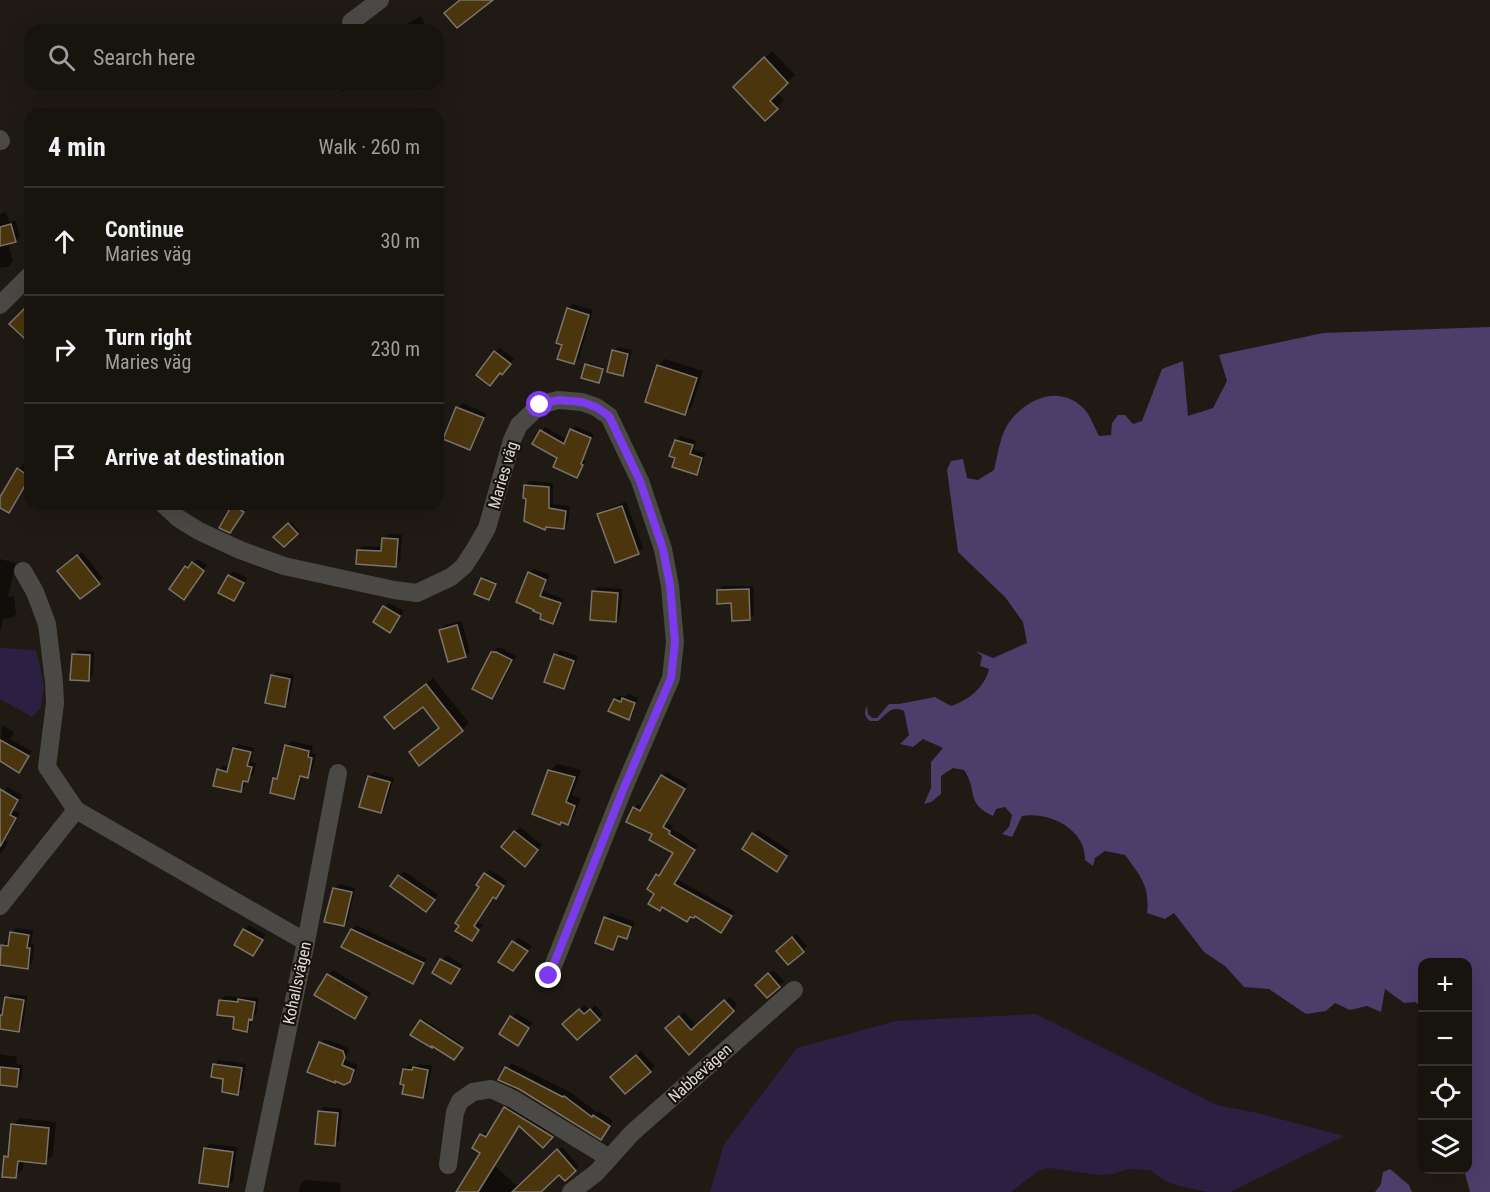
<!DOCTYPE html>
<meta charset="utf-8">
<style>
body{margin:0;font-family:"Roboto Condensed",sans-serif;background:#201d17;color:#f1f3f6}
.controls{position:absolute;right:18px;bottom:18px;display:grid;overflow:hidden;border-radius:12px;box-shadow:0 6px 24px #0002}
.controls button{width:54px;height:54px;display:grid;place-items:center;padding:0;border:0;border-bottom:2px solid #36332e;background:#17140e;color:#f1f3f6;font:30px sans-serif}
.stop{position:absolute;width:18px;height:18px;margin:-14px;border:4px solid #7c3aed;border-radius:50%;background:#fff}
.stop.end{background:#7c3aed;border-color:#fff;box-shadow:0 2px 6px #0008}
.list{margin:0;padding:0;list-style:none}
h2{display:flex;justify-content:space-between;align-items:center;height:78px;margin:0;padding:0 24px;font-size:26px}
h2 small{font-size:20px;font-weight:400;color:#9e9e9e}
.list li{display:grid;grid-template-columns:39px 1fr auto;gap:18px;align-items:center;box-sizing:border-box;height:108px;padding:0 24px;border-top:2px solid #36332e}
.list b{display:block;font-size:22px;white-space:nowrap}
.list p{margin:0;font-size:20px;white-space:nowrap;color:#9e9e9e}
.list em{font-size:20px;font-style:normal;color:#9e9e9e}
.icon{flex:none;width:33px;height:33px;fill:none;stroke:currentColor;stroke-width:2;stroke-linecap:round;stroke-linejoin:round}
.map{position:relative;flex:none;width:1490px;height:1192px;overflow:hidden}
.search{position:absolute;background:#17140e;box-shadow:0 6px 24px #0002;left:24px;top:24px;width:420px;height:66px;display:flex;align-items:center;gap:15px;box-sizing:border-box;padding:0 21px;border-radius:18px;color:#9e9e9e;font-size:22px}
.panel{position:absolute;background:#17140e;box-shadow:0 6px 24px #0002;left:24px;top:108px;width:420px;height:402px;border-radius:18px}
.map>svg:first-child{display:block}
.green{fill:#2b2041}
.water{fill:#4c3d6b}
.shadow{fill:#0007}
.building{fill:#4b350d;stroke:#7a746b;stroke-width:1.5}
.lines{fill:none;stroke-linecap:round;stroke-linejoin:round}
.minor{stroke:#4b4945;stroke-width:18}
.route{stroke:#7c3aed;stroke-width:8}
.labels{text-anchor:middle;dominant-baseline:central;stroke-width:4.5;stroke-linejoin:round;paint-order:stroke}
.street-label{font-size:16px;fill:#e0dcd7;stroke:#16110a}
</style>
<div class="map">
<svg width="1490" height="1192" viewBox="0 0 1490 1192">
<rect width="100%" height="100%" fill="#1f1a13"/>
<!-- green -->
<g class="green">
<polygon points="0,648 36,650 44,685 41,707 32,717 0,699"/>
<polygon points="1036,1014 1217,1105 1262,1114 1344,1136 1230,1192 1208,1192 1179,1186 1165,1181 1150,1170 1128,1169 1113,1174 1099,1175 1049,1168 1038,1171 1011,1192 710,1192 724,1144 797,1048 896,1021"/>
</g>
<!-- water -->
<g class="water">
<path d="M1490,327V1192H1470L1464,1170H1468V962H1422V1007L1415,1002L1404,1003L1385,989L1381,1012L1367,1006L1350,1010L1335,1003L1326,1011L1306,1014L1269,989L1244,987L1225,966L1204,952L1174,913L1165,919L1147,913C1150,885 1140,876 1125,855L1105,851L1095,858L1093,866L1085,860C1086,829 1049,811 1022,816L1012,837L1002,834L1009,827L1012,815L1005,807L996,809L993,816C964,802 979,792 964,770L953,768L941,776V794L931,802L924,804L931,788V762L943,748L923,739L913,747L900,744L909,735L904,711C890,705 888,714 878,721H870C864,716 864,712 867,706L868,714L872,718H877L889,704H899L935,697L951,706C969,700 984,688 989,669L980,666L982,656L976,651L993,658L1027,643L1023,622L1005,597L958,552L947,470L951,461L963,459L967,478L978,480L994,470C998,454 1000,434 1010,421C1029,396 1063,384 1086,411C1091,418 1095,428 1099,436L1111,435L1112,423L1118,415H1125L1133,424L1142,421L1162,369L1183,361L1188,416L1213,408L1227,381L1219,355L1323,333Z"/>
<polygon points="1390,1169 1409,1185 1412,1192 1375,1192 1381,1184 1383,1172"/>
</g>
<!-- shadow -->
<g class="shadow">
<polygon points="421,16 428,30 397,30 398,29"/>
<polygon points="772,51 795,75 776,93 784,100 765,119 735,87"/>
<polygon points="331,84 351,84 344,92"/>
<polygon points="6,212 9,222 16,221 20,236 16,240 8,242 13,261 9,266 0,268 0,214"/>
<polygon points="573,304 593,310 579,358 574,362 564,344 568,309"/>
<polygon points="618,347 632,350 627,370 622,374 614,351"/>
<polygon points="500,348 514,359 507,369 500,372 495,352"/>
<polygon points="665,359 703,371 692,406 685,413 658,366"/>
<polygon points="589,363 604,367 598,381 587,365"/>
<polygon points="462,403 487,414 474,444 470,449 445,438 458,408"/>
<polygon points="575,426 594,434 583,460 586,461 577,476 559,457 542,431 545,427 568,440"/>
<polygon points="680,436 696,441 694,450 706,453 701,468 696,473 676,457 676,441"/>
<polygon points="23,464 30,468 30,478 9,511 0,506 0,500"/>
<polygon points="438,466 438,471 441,471 440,503 435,508 414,507 415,504 438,504"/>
<polygon points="530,481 553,483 553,504 570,506 568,523 564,528 547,526 545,528 528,497 525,485"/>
<polygon points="626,502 643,548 638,552 599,515 604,510"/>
<polygon points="236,504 242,504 248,507 234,526 234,506"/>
<polygon points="291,522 299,531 284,545 276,537"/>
<polygon points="389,534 402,535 400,561 395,565 358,550 363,546 383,547 384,539"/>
<polygon points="82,552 103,578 80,597 64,567"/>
<polygon points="0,559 16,563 8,597 14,596 16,614 12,618 3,619 0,633"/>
<polygon points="197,559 207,565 188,593 186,567"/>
<polygon points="534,569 550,575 543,591 564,599 558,617 553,622 543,613 529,573"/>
<polygon points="233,571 247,578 239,595 234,600 229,576"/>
<polygon points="484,577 496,582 490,597 482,579"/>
<polygon points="723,586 753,586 754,614 749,619 733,602 718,591"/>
<polygon points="598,587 622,589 620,616 616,620 593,592"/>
<polygon points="389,603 404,611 390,631 384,607"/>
<polygon points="462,621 470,652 465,656 440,630 445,625"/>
<polygon points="497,648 501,648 516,656 497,693 492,698 492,653"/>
<polygon points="78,650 94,651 93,675 88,680 73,655"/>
<polygon points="560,650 578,656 568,683 564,687 556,655"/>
<polygon points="277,672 294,675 289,701 284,705 272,676"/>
<polygon points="433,678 469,723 462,730 441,727 423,704 386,717"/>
<polygon points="628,694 638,698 633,714 629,718 615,700 619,695 625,697"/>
<polygon points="2,725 14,732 10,739 32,751 19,771 0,760"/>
<polygon points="291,741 313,746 311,753 316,754 312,771 307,776 302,775 298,793 294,797 275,779 280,774 286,746"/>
<polygon points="239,744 254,748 251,762 256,763 253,775 246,780 245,786 240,791 219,770 223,766 230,767 234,748"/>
<polygon points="557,764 581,770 572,795 581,798 574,816 567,823 550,771"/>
<polygon points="374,772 394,778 385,807 381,812 370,777"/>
<polygon points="666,772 688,784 666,822 673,826 672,829 698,845 677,879 735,912 721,931 695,915 687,920 656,893 657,875 661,871 663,872 675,853 634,808 638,804 644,807"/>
<polygon points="7,787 22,795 13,810 20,813 5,840 8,842 0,855 0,796"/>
<polygon points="520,827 542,845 529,860 503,847"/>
<polygon points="758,830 790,851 781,865 753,834"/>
<polygon points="490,870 507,881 500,892 494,895 477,921 483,925 472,939 457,930 485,874"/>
<polygon points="404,871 438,895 431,905 392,886"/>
<polygon points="339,884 355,888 348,920 344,924 335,889"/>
<polygon points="610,913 635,922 631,933 626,937 620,935 617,943 613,948 605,918"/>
<polygon points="249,925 266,935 253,954 244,930"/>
<polygon points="356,925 427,959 417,978 413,982 352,930"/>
<polygon points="16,928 33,930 31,944 34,944 32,963 27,967 3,946 7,941 10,941 11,933"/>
<polygon points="797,934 807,946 803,951 782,946"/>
<polygon points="518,937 532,946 525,957 520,961 500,961"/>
<polygon points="446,955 463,965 451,982 434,972"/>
<polygon points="333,970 371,993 354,1017 328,975"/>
<polygon points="773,970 784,981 768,996 757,985"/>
<polygon points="11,994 27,996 23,1026 19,1031 0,1028 0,1010 4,1011 6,998"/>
<polygon points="225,996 259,998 256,1014 252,1018 251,1025 247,1030 220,1000"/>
<polygon points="730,997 737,1005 690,1053 672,1023 684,1012 697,1026"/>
<polygon points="585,1005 590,1011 595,1005 603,1014 599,1019 564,1024"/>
<polygon points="516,1013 533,1023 518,1044 512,1017"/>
<polygon points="423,1019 463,1045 455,1057 421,1021"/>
<polygon points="325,1039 347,1047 349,1051 345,1060 358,1065 354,1076 349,1081 320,1043"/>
<polygon points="641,1051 655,1067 650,1071 617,1073"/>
<polygon points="0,1054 17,1057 16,1064 23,1065 21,1081 16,1086 0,1084"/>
<polygon points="219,1060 246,1064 242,1089 237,1093 215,1064"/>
<polygon points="511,1063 570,1092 598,1113 599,1111 613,1121 605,1133 501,1079"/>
<polygon points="419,1064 432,1066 427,1092 422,1097 404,1070 409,1065 416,1066"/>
<polygon points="509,1105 555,1133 543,1146 520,1125 495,1166 516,1185 518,1184 520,1186 562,1147 579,1166 565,1179 560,1172 534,1192 458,1192 482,1152 481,1135 485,1132 489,1134"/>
<polygon points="324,1107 342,1109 339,1140 334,1144 319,1112"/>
<polygon points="20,1118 56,1122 53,1155 45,1162 24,1160 23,1169 16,1176 6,1157 10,1153 13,1125"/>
<polygon points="210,1144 237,1147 233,1181 228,1185 205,1148"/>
<polygon points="305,1180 341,1183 340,1192 299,1192 300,1185"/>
</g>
<!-- building -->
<g class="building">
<polygon points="460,0 493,0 457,28 444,13"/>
<polygon points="764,57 788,83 770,101 778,109 765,121 733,87"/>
<polygon points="11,224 16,242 0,246 0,227"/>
<polygon points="30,303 30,332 24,338 9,324"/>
<polygon points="567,308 589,315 574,364 557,359 562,345 556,343"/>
<polygon points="612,350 628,354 623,376 607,372"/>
<polygon points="494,351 511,364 502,375 500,373 490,386 476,375"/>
<polygon points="585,364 603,369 599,383 581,378"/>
<polygon points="657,365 697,378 685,415 645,402"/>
<polygon points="456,407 484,418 470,450 443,439"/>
<polygon points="570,429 591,438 581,464 583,465 577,478 553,467 557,458 532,444 540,430 564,444"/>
<polygon points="675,440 693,445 690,454 702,458 697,475 672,467 675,458 669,456"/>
<polygon points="17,468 30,477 9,513 0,508 0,497"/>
<polygon points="524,485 549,487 549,508 566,511 564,529 546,527 545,530 524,521 526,499 523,498"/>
<polygon points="232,505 244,512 230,533 219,528"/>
<polygon points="622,506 639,554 615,563 597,514"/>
<polygon points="288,523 298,534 284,547 273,537"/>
<polygon points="382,538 398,539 396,567 356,564 357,550 381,551"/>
<polygon points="77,555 100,584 80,599 57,571"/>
<polygon points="192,562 204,571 184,600 169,589 185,566 188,568"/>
<polygon points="528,572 546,580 540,596 561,603 553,624 540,619 541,614 533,611 534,610 516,602"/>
<polygon points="228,575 244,583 234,601 218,593"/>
<polygon points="481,578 496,584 489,600 474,594"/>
<polygon points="749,589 750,620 732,621 731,603 717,604 717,590"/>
<polygon points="592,591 618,593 616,622 590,620"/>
<polygon points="383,606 400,616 390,633 373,622"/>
<polygon points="457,625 466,657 448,662 439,630"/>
<polygon points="491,652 496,652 512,660 492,699 472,689"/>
<polygon points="72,654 90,655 89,681 70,680"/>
<polygon points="554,654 574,661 564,689 544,682"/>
<polygon points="271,675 290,679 285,707 265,703"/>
<polygon points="426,684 463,731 419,766 409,752 439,728 423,707 394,729 384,717"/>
<polygon points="622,698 635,703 629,720 608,711 614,699 621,702"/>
<polygon points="0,740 29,756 19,773 0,761"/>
<polygon points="285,745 309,751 308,757 312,758 308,778 300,776 294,799 270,793 273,778 277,779"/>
<polygon points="233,748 251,752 247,766 252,767 248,782 243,781 241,792 213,786 217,769 227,772"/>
<polygon points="548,770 575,777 566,802 575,806 568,825 561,822 560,825 532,814"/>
<polygon points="661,775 685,789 663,827 670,831 669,834 695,850 674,884 732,916 721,933 695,916 694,918 690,917 687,922 662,907 660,911 648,904 654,894 647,889 656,874 659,876 673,853 649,840 652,834 626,822 633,807 640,811"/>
<polygon points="368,776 390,782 381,813 359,807"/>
<polygon points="0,789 18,800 10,815 16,818 0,847"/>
<polygon points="514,831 538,850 525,867 501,847"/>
<polygon points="752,833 787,856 777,872 742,849"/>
<polygon points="484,873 504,886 496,899 493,897 474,926 479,930 472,941 455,931 459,926 455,923 479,887 476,885"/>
<polygon points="398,875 435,900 426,912 390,886"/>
<polygon points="333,888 352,892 344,926 324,922"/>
<polygon points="604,917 631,927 627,939 618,936 613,950 595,943"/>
<polygon points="243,929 263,940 253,956 234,945"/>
<polygon points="351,929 424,963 413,984 341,947"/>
<polygon points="10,932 29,935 27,948 30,948 28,969 0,965 1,945 8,946"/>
<polygon points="792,937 804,952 788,965 776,951"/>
<polygon points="512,941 528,951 513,971 498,962"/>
<polygon points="440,959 460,969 451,984 432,973"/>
<polygon points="768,973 780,987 767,998 755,985"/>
<polygon points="327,974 367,997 355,1019 314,995"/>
<polygon points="5,997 24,1000 19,1032 0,1029 0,1015 2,1015"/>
<polygon points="238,999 255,1002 252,1020 249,1019 247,1032 233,1029 234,1017 217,1015 219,1000 238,1002"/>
<polygon points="724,1000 734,1011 689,1055 665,1028 679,1016 691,1030"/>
<polygon points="579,1009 584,1014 590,1009 600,1020 577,1040 562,1024"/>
<polygon points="510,1016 529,1028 518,1046 499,1034"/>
<polygon points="420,1020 463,1048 454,1060 432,1046 432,1048 410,1035"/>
<polygon points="319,1042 343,1051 345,1057 342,1065 354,1070 350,1082 344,1085 335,1081 335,1083 307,1072"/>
<polygon points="636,1055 651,1072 625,1094 610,1077"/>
<polygon points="213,1064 242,1068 238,1095 222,1092 223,1079 211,1077"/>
<polygon points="0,1067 19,1069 17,1087 0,1085"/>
<polygon points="413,1067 428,1070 423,1098 402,1094 404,1085 400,1084 403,1069 412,1070"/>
<polygon points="505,1067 563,1097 564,1096 592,1117 593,1115 610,1126 601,1140 519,1089 498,1080"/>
<polygon points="504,1107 553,1137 543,1148 519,1126 478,1192 456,1192 480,1153 472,1148 480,1134 486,1137"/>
<polygon points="318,1111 338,1113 335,1146 315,1144"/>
<polygon points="11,1124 49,1128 46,1164 18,1161 16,1178 2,1177 4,1156 8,1157"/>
<polygon points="204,1148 233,1152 228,1187 199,1183"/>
<polygon points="557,1149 576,1171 565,1181 559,1175 541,1192 512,1192"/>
</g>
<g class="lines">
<!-- minor -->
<g class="minor">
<polyline points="351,22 380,0"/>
<polyline points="0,139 1,141"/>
<polyline points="0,305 30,275"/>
<polyline points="163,504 178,518 199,531 240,550 284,566 394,590 417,593 451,577 464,566 475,549 487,528 512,440 519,425 540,405 558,400 582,402 596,407 609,416 640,481 663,549 670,586 675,642 671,678 623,790 549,976"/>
<polyline points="76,810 306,942"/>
<polyline points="0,906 76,810 47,767 55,703 54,682 47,624 35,592 23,571"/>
<polyline points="448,1165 455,1112 460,1101 473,1092 491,1089 513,1099 609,1158"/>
<polyline points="254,1192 306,942 338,773"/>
<polyline points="571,1192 596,1173 632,1133 794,990"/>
</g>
</g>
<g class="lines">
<!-- route -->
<polyline class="route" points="540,405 558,400 582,402 596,407 609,416 640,481 663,549 670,585 675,642 671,678 623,790 549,976"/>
</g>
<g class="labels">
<!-- street labels -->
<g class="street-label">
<text transform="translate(503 475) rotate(-74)">Maries väg</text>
<text transform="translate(297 983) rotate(-78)">Kohallsvägen</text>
<text transform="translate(700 1073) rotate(-42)">Nabbevägen</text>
</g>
</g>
</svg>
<div class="controls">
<button>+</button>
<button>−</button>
<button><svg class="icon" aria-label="locate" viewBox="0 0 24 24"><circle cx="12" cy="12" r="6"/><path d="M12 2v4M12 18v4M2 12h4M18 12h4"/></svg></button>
<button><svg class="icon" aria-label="layers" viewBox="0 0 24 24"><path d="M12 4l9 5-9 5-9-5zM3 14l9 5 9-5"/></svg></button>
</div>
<div class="stop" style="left:540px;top:405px"></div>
<div class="stop end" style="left:549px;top:976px"></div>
<div class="search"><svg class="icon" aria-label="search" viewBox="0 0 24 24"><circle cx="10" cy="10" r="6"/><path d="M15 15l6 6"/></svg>Search here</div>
<section class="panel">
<h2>4 min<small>Walk · 260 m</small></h2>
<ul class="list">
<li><svg class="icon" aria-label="ahead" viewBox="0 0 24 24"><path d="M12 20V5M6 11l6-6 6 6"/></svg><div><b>Continue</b><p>Maries väg</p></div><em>30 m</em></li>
<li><svg class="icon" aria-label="right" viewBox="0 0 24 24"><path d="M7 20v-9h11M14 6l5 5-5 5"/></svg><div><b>Turn right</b><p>Maries väg</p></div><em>230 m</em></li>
<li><svg class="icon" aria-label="arrive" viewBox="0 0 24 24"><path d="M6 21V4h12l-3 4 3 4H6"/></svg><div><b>Arrive at destination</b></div></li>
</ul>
</section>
</div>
